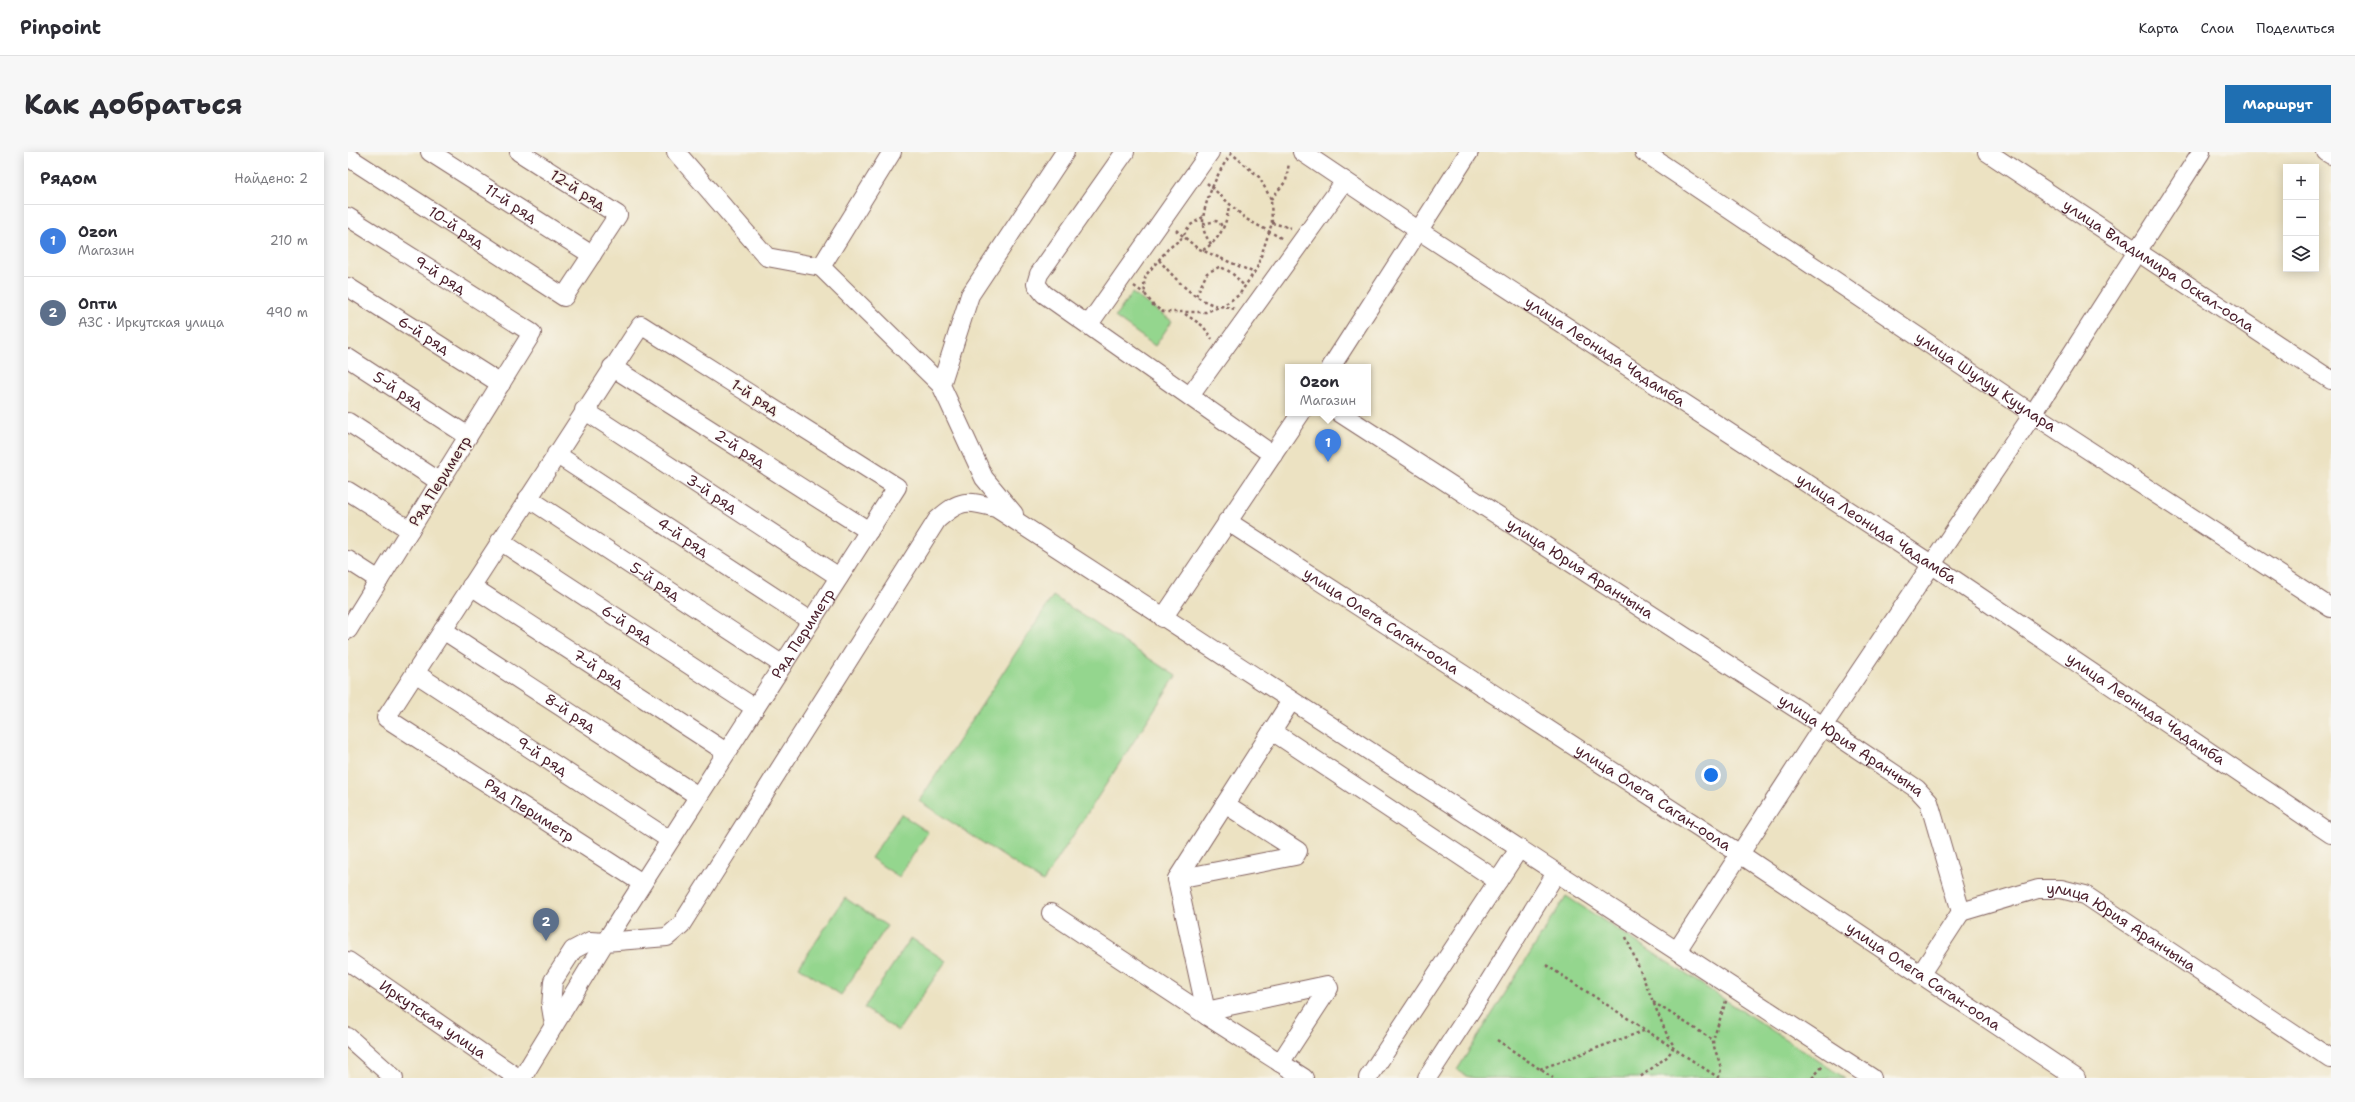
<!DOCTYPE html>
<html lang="ru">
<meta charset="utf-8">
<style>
body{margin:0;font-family:"Shantell Sans",sans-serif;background:#f7f7f7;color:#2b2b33}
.controls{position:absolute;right:12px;top:12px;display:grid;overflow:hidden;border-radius:0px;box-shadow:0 2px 10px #0003}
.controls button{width:36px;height:36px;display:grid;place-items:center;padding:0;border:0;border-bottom:1px solid #e1e1e2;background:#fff;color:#2b2b33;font:20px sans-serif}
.you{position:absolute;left:1363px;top:623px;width:14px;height:14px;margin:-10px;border:3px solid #fff;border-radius:50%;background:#1a73e8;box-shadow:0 0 0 6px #1a73e833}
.badge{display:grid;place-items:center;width:26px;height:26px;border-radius:50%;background:#1f6fb2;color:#fff;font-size:13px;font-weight:700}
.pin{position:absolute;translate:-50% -33px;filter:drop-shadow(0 1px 2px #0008)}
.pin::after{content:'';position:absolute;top:21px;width:14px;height:12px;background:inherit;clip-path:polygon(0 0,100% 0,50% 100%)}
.popup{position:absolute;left:937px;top:212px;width:86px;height:52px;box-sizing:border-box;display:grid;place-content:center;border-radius:0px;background:#fff;filter:drop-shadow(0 1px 3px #0005);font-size:13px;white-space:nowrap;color:#7c7c81}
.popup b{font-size:15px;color:#2b2b33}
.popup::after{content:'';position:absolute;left:50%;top:100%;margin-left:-8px;border:8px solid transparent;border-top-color:#fff}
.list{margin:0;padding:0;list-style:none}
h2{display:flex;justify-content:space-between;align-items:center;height:52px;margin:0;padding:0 16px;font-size:17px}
h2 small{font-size:13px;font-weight:400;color:#7c7c81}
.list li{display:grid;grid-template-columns:26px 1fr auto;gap:12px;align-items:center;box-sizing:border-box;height:72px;padding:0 16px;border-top:1px solid #e1e1e2}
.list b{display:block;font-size:15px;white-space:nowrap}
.list p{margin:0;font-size:13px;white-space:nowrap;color:#7c7c81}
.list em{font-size:13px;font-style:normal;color:#7c7c81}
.icon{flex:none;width:22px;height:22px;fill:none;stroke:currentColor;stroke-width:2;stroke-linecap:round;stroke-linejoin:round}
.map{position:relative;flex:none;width:1983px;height:926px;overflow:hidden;border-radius:0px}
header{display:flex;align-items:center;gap:24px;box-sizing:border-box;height:56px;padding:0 20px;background:#fff;border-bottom:1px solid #e1e1e2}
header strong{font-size:19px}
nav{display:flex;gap:22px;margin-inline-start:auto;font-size:14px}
.intro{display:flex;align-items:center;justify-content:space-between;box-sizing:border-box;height:96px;padding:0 24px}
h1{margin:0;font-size:28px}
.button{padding:10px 18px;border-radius:0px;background:#1f6fb2;color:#fff;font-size:14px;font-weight:700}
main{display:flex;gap:24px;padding:0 24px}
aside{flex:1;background:#fff;border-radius:0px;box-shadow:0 2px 10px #0003}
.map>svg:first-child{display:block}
.green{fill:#94d68e;stroke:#6f7a5c}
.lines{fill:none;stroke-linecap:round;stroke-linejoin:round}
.minor-casing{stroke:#836360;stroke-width:20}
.path{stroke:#836360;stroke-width:2.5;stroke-dasharray:3 3;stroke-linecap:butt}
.minor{stroke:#fff;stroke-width:18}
.labels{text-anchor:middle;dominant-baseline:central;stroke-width:3;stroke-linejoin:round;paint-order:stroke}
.street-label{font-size:15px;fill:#4a1f2b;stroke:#f7f3e8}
</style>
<header>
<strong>Pinpoint</strong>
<nav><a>Карта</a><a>Слои</a><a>Поделиться</a></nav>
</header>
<div class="intro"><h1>Как добраться</h1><a class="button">Маршрут</a></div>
<main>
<aside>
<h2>Рядом<small>Найдено: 2</small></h2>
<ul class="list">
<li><span class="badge" style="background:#3f7fe0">1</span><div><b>Ozon</b><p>Магазин</p></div><em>210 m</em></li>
<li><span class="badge" style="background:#5c6f8a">2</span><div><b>Опти</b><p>АЗС · Иркутская улица</p></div><em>490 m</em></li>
</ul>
</aside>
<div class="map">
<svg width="1983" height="926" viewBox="0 0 1983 926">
<rect width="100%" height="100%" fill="#f7f3e8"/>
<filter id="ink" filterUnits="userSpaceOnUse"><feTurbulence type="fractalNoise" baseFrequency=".025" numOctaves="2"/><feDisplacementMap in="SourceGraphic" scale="8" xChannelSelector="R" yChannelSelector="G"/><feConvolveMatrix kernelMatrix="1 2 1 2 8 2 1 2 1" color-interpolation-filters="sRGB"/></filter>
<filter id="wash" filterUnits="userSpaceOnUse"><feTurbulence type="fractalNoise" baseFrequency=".012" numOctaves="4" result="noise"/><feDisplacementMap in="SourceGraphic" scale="16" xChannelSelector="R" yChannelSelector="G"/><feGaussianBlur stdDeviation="0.9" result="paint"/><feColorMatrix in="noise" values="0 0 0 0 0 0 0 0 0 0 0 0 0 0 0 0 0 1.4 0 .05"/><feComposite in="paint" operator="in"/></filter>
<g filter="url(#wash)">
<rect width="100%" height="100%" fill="#ece2c2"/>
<!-- green -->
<g class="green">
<polygon points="784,141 824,169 807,194 767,165"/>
<polygon points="705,444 828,524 695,730 571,649"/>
<polygon points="553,662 580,680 551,725 523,706"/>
<polygon points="1218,744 1497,926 1126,926 1118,924 1109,918"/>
<polygon points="497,746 539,774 493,843 451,815"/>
<polygon points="563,786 598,809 550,879 516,856"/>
</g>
</g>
<g filter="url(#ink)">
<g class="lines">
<!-- minor casing -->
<g class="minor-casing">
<g id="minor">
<path id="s1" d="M82,0L244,103"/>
<polyline points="328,0 419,105 473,115"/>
<polyline points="544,0 473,115 593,233"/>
<polyline points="777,0 691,122 688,132 696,142 925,303"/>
<path id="s2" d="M954,0L1070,78L1583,412L1983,682"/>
<path id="s3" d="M1296,0L1685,262L1983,456"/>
<path id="s4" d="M1639,0L1983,228"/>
<polyline points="1978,0 1983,3"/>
<path id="s5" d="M0,5L216,145L270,63L171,0"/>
<path id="s6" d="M0,65L184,181L0,478"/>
<path id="s7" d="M0,135L153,232"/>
<polyline points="741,172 862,0"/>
<path id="s8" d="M0,206L120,284"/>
<path id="s9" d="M264,215L521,379"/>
<polyline points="983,215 1121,0"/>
<polyline points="842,244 997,29"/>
<path id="s10" d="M236,258L491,425"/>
<path id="s11" d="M992,261L1475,574L1569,637L1581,650L1613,760L1690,737H1713L1737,743L1983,907"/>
<polyline points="0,270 92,330"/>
<path id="s12" d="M208,302L463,469"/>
<polyline points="0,339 62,378"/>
<path id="s13" d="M180,346L435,513"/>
<polyline points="666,362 636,326 593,233 622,143 717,0"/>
<path id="s14" d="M879,369L1392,702L1728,926"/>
<path id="s15" d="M152,389L407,556"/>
<polyline points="0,408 31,428"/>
<path id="s16" d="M123,434L378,600"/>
<polyline points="815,466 953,261"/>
<path id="s17" d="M95,478L350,644"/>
<path id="s18" d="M67,521L322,688"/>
<polyline points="943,549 829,727 859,864 956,926"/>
<polyline points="924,579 1150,729"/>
<polyline points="829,727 947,704 950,699 877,652"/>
<polyline points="703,761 859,864"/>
<polyline points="1330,797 1475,574 1685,262 1853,0"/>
<path id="s19" d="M0,809L170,926"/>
<polyline points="1572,823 1613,760"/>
<polyline points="858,859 979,833 981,836 932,911"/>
<path id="s20" d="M206,873L203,855L205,829L225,798L242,789L257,790L549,335L293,173L38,566L294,731"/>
<polyline points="0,885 46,926"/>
<path d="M174,926L257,790L319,785L333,773L589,368C613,347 618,348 648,356C940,547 1234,734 1524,926"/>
<polyline points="1020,926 1171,697"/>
<polyline points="1079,926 1126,854 1208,721"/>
</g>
</g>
<!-- path -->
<g class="path">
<polyline points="859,31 898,67 935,87"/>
<polyline points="923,47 938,29 941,11"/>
<polyline points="855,65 841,74 834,86 820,97 798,123 796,130 797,142 805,153 815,160 858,160 876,153 891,143 909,116 924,71 923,47 911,25 882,0"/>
<polyline points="924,71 943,76"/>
<polyline points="855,72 868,69 872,71 875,77"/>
<polyline points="828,78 849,96 907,121"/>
<path d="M863,92C859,86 855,80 855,72C854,53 872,14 885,0"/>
<path d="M855,98C872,88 879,72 881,53"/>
<path d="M811,108C825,124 841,143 861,151C870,155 877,154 886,157"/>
<polyline points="786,134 797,142"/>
<path d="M848,144L859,121L871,115C883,118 889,126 897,135"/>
<polyline points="837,162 855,174 864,187"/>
<polyline points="1278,785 1319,883 1326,894 1320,904 1291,926"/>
<polyline points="1198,813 1371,926"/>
<polyline points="1305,850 1365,888"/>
<polyline points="1149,888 1205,926"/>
<polyline points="1192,917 1298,878"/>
<path d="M1370,926C1378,915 1365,900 1365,888L1378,849"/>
<polyline points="1464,926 1475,914"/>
</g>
<!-- minor -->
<use href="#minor" class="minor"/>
</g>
</g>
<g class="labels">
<!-- street labels -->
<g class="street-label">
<text transform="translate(230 38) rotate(32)">12-й ряд</text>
<text stroke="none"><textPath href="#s1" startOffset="96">11-й ряд</textPath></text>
<text stroke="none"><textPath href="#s5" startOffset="129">10-й ряд</textPath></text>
<text stroke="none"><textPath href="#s4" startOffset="206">улица Владимира Оскал-оола</textPath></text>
<text stroke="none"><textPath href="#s6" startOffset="109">9-й ряд</textPath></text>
<text stroke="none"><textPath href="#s7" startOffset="90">6-й ряд</textPath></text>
<text stroke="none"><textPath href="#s2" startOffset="363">улица Леонида Чадамба</textPath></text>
<text stroke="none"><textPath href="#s3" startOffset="412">улица Шулуу Куулара</textPath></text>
<text stroke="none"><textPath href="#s8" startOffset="60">5-й ряд</textPath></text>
<text transform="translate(407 245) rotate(32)">1-й ряд</text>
<text stroke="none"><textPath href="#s9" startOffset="152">2-й ряд</textPath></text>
<text transform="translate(92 329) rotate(-58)">Ряд Периметр</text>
<text stroke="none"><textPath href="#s10" startOffset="153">3-й ряд</textPath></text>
<text stroke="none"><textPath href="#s2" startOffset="687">улица Леонида Чадамба</textPath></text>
<text stroke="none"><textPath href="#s12" startOffset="152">4-й ряд</textPath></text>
<text stroke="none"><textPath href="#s11" startOffset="286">улица Юрия Аранчына</textPath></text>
<text stroke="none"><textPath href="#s13" startOffset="152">5-й ряд</textPath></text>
<text stroke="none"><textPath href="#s14" startOffset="184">улица Олега Саган-оола</textPath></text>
<text stroke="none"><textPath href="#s15" startOffset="152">6-й ряд</textPath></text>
<text stroke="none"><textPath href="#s20" startOffset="482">Ряд Периметр</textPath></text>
<text stroke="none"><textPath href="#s16" startOffset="152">7-й ряд</textPath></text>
<text stroke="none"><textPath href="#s2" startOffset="1011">улица Леонида Чадамба</textPath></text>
<text stroke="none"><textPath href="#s17" startOffset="152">8-й ряд</textPath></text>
<text stroke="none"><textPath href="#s11" startOffset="610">улица Юрия Аранчына</textPath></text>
<text stroke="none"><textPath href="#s18" startOffset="152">9-й ряд</textPath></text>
<text stroke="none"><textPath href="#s14" startOffset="508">улица Олега Саган-оола</textPath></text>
<text stroke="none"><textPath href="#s20" startOffset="1598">Ряд Периметр</textPath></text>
<text stroke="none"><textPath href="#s11" startOffset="995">улица Юрия Аранчына</textPath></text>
<text stroke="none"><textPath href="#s14" startOffset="832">улица Олега Саган-оола</textPath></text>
<text stroke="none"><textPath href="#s19" startOffset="103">Иркутская улица</textPath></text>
</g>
</g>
</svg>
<div class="controls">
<button>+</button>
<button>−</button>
<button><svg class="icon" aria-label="layers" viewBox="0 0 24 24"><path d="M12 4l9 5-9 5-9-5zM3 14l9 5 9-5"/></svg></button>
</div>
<div class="you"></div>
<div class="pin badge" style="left:980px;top:310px;background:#3f7fe0">1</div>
<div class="popup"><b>Ozon</b>Магазин</div>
<div class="pin badge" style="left:198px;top:789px;background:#5c6f8a">2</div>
</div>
</main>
